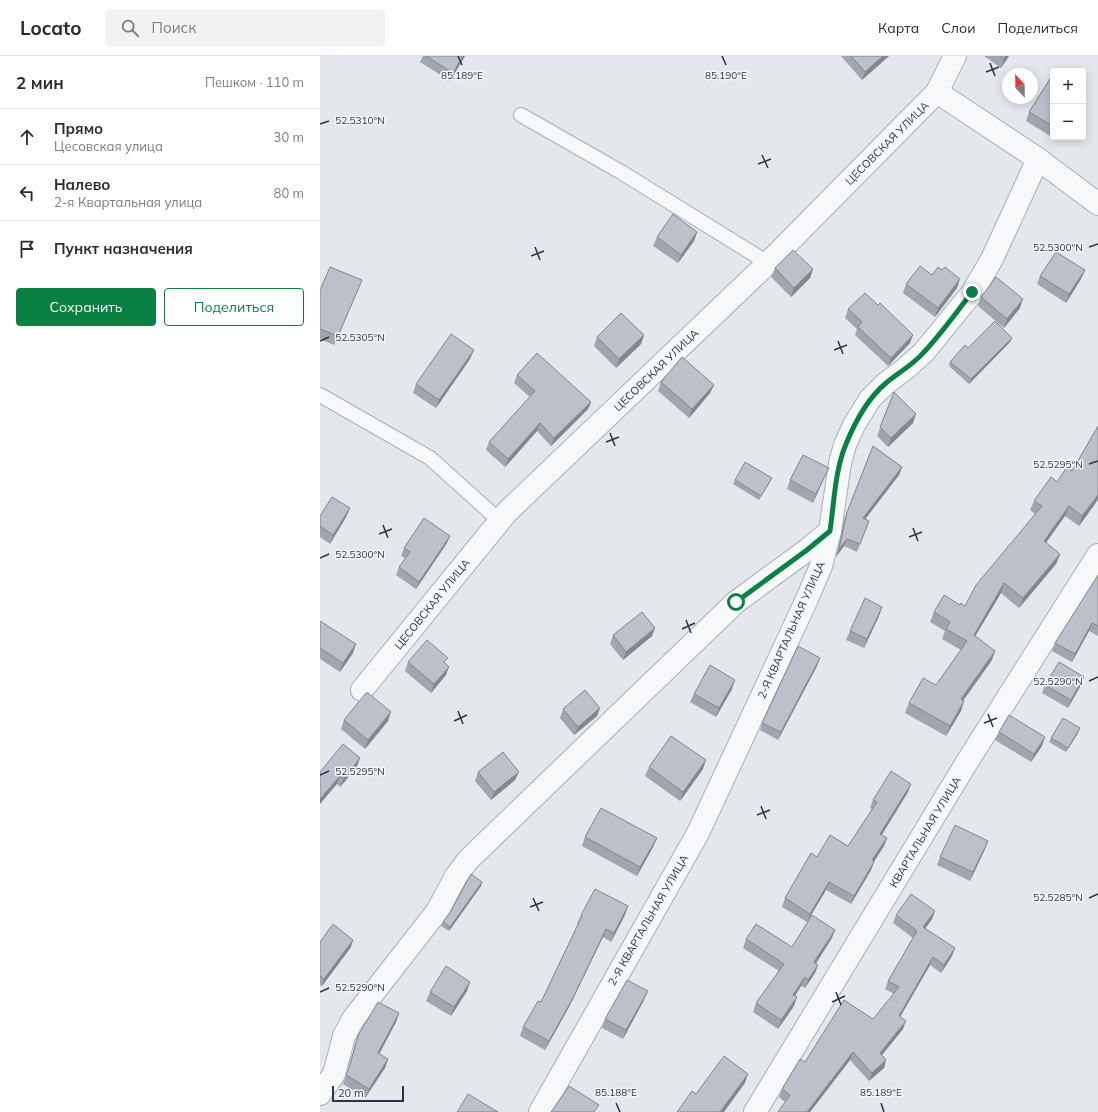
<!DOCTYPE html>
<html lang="ru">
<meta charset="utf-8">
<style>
body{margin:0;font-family:Mulish,sans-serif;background:#f2f2f3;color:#2b2b33}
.controls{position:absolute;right:12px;top:12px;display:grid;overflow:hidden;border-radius:4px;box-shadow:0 2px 10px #0003}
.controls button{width:36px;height:36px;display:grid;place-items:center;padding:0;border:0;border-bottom:1px solid #e1e1e2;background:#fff;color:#2b2b33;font:20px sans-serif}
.compass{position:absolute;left:682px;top:12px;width:36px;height:36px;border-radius:50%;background:#fff;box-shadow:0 2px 10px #0003;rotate:338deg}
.scale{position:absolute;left:12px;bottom:10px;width:72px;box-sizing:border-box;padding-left:4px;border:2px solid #2b3445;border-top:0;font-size:11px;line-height:14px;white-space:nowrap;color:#2b3445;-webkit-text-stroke:3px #f4f6f9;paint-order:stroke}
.stop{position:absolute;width:12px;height:12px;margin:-9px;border:3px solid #0b8043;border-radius:50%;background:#fff}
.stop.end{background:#0b8043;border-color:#fff;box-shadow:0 1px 4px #0008}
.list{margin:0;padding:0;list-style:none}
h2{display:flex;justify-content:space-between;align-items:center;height:52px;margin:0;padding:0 16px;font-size:17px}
h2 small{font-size:13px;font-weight:400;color:#7c7c81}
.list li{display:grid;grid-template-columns:26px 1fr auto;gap:12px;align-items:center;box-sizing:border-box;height:56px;padding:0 16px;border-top:1px solid #e1e1e2}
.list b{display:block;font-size:15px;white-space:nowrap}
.list p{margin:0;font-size:13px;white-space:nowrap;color:#7c7c81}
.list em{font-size:13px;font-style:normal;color:#7c7c81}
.actions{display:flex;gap:8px;padding:12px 16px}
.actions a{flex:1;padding:9px 0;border:1px solid #0b8043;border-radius:4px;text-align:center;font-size:14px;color:#0b8043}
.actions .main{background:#0b8043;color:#fff}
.icon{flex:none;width:22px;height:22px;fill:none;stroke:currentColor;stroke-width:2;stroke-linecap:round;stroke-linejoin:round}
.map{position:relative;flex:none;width:778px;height:1056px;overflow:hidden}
header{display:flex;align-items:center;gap:24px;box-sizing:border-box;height:56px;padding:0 20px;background:#fff;border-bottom:1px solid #e1e1e2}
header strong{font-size:19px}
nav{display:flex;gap:22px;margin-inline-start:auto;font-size:14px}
.search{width:280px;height:36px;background:#f2f2f3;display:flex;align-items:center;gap:10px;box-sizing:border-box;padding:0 14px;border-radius:4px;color:#7c7c81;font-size:15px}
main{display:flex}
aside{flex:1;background:#fff}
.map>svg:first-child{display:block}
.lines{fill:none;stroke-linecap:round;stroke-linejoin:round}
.lane-casing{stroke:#a9aeb7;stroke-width:16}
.street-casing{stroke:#a9aeb7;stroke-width:24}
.lane{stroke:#f7f8fa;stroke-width:14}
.street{stroke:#f7f8fa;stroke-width:22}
.wall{fill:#a1a5ae}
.shaded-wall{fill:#83868d}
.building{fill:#bbc0ca;stroke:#83868d}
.route{stroke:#0b8043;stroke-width:5}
.ticks{fill:none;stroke:#2b3445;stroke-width:1.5}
.labels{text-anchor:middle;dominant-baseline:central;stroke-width:3;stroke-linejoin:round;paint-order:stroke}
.street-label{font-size:11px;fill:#2b3445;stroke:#f4f6f9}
.ticks-label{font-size:10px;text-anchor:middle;fill:#2b3445;stroke:#f4f6f9;stroke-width:3;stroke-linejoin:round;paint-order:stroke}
</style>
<header>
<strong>Locato</strong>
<div class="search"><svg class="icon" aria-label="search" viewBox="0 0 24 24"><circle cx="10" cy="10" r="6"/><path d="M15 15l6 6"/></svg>Поиск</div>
<nav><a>Карта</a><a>Слои</a><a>Поделиться</a></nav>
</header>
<main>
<aside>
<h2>2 мин<small>Пешком · 110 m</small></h2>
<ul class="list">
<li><svg class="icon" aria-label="ahead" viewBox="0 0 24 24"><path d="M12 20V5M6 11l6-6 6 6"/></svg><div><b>Прямо</b><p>Цесовская улица</p></div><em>30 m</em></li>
<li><svg class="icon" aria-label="left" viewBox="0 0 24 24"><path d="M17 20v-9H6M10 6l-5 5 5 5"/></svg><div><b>Налево</b><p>2-я Квартальная улица</p></div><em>80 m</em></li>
<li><svg class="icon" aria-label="arrive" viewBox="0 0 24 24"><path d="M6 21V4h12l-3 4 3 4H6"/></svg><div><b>Пункт назначения</b></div></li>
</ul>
<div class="actions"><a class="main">Сохранить</a><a>Поделиться</a></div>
</aside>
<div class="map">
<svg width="778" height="1056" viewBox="0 0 778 1056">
<rect width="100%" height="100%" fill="#e4e7ec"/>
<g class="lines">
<!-- lane casing -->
<g class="lane-casing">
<g id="lane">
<polyline points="201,59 301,116 448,207"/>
<polyline points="0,339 110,402 180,465"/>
</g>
</g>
<!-- street casing -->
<g class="street-casing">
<g id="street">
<polyline points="718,103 778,148"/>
<polyline points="42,634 187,456 448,207 617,36 635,0"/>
<polyline points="0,1038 14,1018 24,980 33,963 118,854 136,820 148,804 416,546 487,494 510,475"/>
<polyline points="220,1056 378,777 487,543 501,510 510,475 520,407 525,389 534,369 550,343 565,328 585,313 604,296 652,237 672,203 718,103 617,36"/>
<polyline points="435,1056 647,706 778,499"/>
</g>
</g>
<!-- lane -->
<use href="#lane" class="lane"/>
<!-- street -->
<use href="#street" class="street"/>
</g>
<!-- wall -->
<g class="wall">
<polygon points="103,0 145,0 130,25 100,6"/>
<polygon points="521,0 569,0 542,24"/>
<polygon points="664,0 689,0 681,12"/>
<polygon points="733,18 733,81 736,81 735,83 706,65 709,56"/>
<polygon points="377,176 374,185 358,207 333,190 337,181"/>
<polygon points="455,212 493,213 490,222 471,241 451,221"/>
<polygon points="765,214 761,223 746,247 717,228 720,220"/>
<polygon points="612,219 637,232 615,261 583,237 586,228"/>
<polygon points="42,224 14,289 0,283 0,234"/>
<polygon points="661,241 700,252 684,272 658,250"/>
<polygon points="558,249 590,287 568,310 535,279 537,273 525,262 528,253"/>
<polygon points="324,279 321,288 296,312 274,290 277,281"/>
<polygon points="692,282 690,286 649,328 629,310 630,306 648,292"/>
<polygon points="150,303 116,352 93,337 96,328"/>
<polygon points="197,319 271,346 268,353 231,390 217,375 185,411 166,394 169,386 210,341 194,327"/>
<polygon points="341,326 394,329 390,337 369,362 338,335"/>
<polygon points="574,336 593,367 568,391 557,380"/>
<polygon points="778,370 778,442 777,445 759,470 745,460 726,487 740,498 736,508 699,552 681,537 655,580 672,604 643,645 641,655 626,680 585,657 589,647 616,629 641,594 622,583 625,575 610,566 614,556 640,549 645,550 715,458 710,454 714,445 752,415"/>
<polygon points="553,390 582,411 579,419 545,463 549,465 537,496 524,490 516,501 524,464"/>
<polygon points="509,412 505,420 493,447 467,433 470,424"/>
<polygon points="415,424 450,426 439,444 413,428"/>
<polygon points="30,452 26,461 10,488 0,481 0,460"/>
<polygon points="127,487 96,533 76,519 79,511 85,502 81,500 84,492"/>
<polygon points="778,519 778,580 769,575 752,606 732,595 735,587"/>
<polygon points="562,551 559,560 544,592 526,584 530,575"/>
<polygon points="0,565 33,597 20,616 0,603"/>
<polygon points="293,579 332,580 303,604 290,588"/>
<polygon points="88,606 126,608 126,619 111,637 85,615"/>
<polygon points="497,610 458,684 440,674 442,667"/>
<polygon points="725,629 761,629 748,652 722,637"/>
<polygon points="412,633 396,661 370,646 374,638"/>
<polygon points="280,652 277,660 254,679 240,662 243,653"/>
<polygon points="24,664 68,665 45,693 21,673"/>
<polygon points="679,676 722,690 711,706 675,684"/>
<polygon points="758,677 746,696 729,686 731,682"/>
<polygon points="23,688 37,711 20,731 17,728"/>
<polygon points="329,711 383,713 360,745 325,720"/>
<polygon points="158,716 195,724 171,744 155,725"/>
<polygon points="588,736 562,779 567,782 564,790 554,806 551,814 531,848 506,834 487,866 462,851 465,842 497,801 528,790 552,753 550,752 553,744"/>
<polygon points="265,781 337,782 333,791 317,820 262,790"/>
<polygon points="665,793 650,825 617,809 620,801"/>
<polygon points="162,826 161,830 129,875 121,870 123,866"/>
<polygon points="615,855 612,863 605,873 632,900 621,917 610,909 580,961 583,973 562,999 566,1004 564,1012 549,1025 530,1004 490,1056 458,1056 465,1046 459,1041 462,1033 485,1006 553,963 574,938 565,933 568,925 593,882 573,867 576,859"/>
<polygon points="261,859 305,859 291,886 283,881 249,951 225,994 200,980 203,971 221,946 258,868 257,868"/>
<polygon points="512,882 496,907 498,909 495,917 485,932 481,930 475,940 474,950 458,973 433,956 436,947 459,915 423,892 426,883 472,891"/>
<polygon points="0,886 31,891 2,930 0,929"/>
<polygon points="147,935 131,960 106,945 110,936"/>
<polygon points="324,944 303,983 282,972 285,963"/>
<polygon points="79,957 76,966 59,998 68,1003 65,1012 45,1042 23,1028 28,1015 35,989 38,980"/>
</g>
<!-- shaded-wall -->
<g class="shaded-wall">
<polygon points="143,0 145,0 130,25 133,17"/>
<polygon points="563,0 569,0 542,24 545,16"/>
<polygon points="686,0 689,0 681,12 684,3"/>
<polygon points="377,176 374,185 358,207 361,199"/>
<polygon points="493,213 490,222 471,241 474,232"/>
<polygon points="765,214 761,223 746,247 749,238"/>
<polygon points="640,223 637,232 615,261 618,252"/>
<polygon points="42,224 38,232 14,289 18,280"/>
<polygon points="703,243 700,252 684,272 687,263"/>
<polygon points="324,279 321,288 296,312 299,303"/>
<polygon points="593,279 590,287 568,310 571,302"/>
<polygon points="692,282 690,286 649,328 651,323"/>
<polygon points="154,294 150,303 116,352 119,344"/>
<polygon points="394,329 390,337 369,362 372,353"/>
<polygon points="271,346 268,353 231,390 234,382"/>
<polygon points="596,358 593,367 568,391 571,382"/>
<polygon points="220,367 217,375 185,411 188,403"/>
<polygon points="582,411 579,419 540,470 543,462"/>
<polygon points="509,412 505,420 493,447 496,438"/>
<polygon points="778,439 778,442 777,445 759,470 762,460"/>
<polygon points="749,450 745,460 720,495 724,485"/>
<polygon points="30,452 26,461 10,488 13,479"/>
<polygon points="130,480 127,487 96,533 99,526"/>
<polygon points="527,483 524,490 516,501 519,493"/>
<polygon points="740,498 736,508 699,552 703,542"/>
<polygon points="684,527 681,537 650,589 654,579"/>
<polygon points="562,551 559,560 544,592 547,583"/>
<polygon points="772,567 769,575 752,606 755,598"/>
<polygon points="335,572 332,580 303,604 306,596"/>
<polygon points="36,588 33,597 20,616 23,607"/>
<polygon points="675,595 672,604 637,653 641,643"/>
<polygon points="500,602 497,610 458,684 461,676"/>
<polygon points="129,611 126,619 111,637 114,628"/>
<polygon points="764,621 761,629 748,652 751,644"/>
<polygon points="415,624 412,633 396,661 399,652"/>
<polygon points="644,645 641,655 626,680 630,670"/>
<polygon points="280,652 277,660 254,679 258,671"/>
<polygon points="71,656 68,665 45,693 48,684"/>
<polygon points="760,672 758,677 746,696 748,692"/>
<polygon points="725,681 722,690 711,706 714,698"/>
<polygon points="40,702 37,711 20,731 24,722"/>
<polygon points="386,704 383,713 360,745 363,736"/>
<polygon points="199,716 195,724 171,744 174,736"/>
<polygon points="20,720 17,728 0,748 0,743"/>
<polygon points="591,728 588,736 557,786 560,778"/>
<polygon points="337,782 333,791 317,820 320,811"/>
<polygon points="567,782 564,790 549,813 552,804"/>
<polygon points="668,785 665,793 650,825 653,816"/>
<polygon points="554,806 551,814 531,848 534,840"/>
<polygon points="162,826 161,830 129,875 130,871"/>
<polygon points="509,826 506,834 487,866 490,858"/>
<polygon points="308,850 305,859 291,886 294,877"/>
<polygon points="615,855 612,863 600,879 603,871"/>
<polygon points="286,873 283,881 249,951 225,994 229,985"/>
<polygon points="515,874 512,882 491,915 494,906"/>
<polygon points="33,884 31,891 2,930 4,923"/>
<polygon points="635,892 632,900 621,917 624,909"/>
<polygon points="613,901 610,909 576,968 579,960"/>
<polygon points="498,909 495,917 485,932 488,924"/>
<polygon points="485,921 481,930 470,948 473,939"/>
<polygon points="150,926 147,935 131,960 134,951"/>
<polygon points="328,935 324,944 303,983 306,974"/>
<polygon points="477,941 474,950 458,973 461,964"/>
<polygon points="79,957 76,966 55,1006 58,997"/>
<polygon points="586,965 583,973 557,1005 560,997"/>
<polygon points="533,996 530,1004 490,1056 487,1056"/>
<polygon points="68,1003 65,1012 45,1042 49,1033"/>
<polygon points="566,1004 564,1012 549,1025 552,1017"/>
<polygon points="428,1018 425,1027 404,1056 400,1056"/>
</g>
<!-- building -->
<g class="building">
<polygon points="106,0 143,0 133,17"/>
<polygon points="531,0 563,0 545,16"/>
<polygon points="680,0 686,0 684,3"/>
<polygon points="733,18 733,70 709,56"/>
<polygon points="353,158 377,176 361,199 337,181"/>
<polygon points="473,194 493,213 474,232 455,212"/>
<polygon points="736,196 765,214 749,238 720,220"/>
<polygon points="600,210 612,219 618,211 622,214 625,211 640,223 618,252 586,228"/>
<polygon points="10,211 42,224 18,280 0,273 0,234"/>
<polygon points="676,221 703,243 687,263 661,241"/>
<polygon points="545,237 558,249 560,247 593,279 571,302 538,271 542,266 528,253"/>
<polygon points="301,257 324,279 299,303 277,281"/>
<polygon points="675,265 692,282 651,323 630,306 645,289 648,292"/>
<polygon points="131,278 154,294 119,344 96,328"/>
<polygon points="217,297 271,346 234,382 220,367 188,403 169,386 215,335 197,319"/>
<polygon points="362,301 394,329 372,353 341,326"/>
<polygon points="574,336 596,358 571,382 560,371"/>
<polygon points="778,370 778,439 762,460 749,450 724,485 740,498 703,542 684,527 654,579 675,595 641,643 644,645 630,670 589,647 603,622 616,629 647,585 626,573 630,566 614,556 624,539 640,549 641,547 645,550 656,529 722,450 714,445 731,421 737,426 747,411 752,415"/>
<polygon points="553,390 582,411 543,462 549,465 540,488 527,483 519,493 527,456"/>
<polygon points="483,399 509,412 496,438 470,424"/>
<polygon points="425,406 452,422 441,440 415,424"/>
<polygon points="12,441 30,452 13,479 0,470 0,460"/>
<polygon points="104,462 130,480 99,526 79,511 90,496 84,492"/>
<polygon points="778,519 778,570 772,567 755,598 735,587"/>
<polygon points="545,542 562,551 547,583 530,575"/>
<polygon points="322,556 335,572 306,596 293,579"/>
<polygon points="0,565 36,588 23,607 0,592"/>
<polygon points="107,584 128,602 124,606 129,611 114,628 88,606"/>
<polygon points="478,590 500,602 461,676 442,667"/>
<polygon points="739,606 764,621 751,644 725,629"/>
<polygon points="390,609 415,624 399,652 374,638"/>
<polygon points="265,634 280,652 258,671 243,653"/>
<polygon points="46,637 48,637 71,656 48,684 24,664"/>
<polygon points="689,659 725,681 714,698 679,676"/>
<polygon points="743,662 760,672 748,692 731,682"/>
<polygon points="351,680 386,704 363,736 329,711"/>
<polygon points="23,688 40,702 24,722 20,720 0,743 0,716"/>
<polygon points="183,696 199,716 174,736 158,716"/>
<polygon points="571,715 591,728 560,778 567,782 552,804 554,806 534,840 509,826 490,858 465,842 491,797 497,801 510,779 528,790 557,746 553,744"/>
<polygon points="281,752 337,782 320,811 265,781"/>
<polygon points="635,769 668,785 653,816 620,801"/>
<polygon points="151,818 162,826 130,871 123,866 131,855"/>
<polygon points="275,833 308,850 294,877 286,873 253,942 229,985 203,971 218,945 221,946 262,860 261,859"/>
<polygon points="591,838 615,855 603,871 635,892 624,909 613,901 579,960 586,965 560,997 566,1004 552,1017 533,996 487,1056 458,1056 470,1039 462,1033 480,1003 485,1006 524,944 553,963 579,931 568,925 597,875 576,859"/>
<polygon points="492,859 515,874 494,906 498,909 488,924 485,921 473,939 477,941 461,964 436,947 464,908 426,883 436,868 472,891"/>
<polygon points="13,868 33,884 4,923 0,920 0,886"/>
<polygon points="126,910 150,926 134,951 110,936"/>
<polygon points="307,924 328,935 306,974 285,963"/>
<polygon points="58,946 79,957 58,997 68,1003 49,1033 26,1019 29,1012 38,980"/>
<polygon points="404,1000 428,1018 400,1056 357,1056 372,1035 376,1038"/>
<polygon points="249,1030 279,1049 274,1056 231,1056"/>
<polygon points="148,1038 178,1056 137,1056"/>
</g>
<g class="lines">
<!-- route -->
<path class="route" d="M416,546L487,494L510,475C514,447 515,414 526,388C535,366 548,342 566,327C579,316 593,309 604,296C621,278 636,257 652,236"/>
</g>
<!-- ticks -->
<path class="ticks" d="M138,0L142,9M402,0L406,9M670,7L675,20M666,16L679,11M0,68L9,65M442,99L448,112M438,108L451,103M215,191L220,204M769,191L778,188M211,200L224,195M0,285L9,281M518,285L523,298M514,294L527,289M290,377L295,390M286,386L299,381M769,408L778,405M63,469L68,482M593,472L598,485M59,478L72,473M589,481L602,476M0,502L9,498M366,564L371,577M362,573L375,567M769,625L778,621M138,655L143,668M668,658L673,671M134,665L147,659M664,667L677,662M0,719L9,715M441,750L446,763M437,759L450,754M213,842L219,855M769,842L778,838M210,851L223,846M0,936L9,932M516,936L521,949M512,946L525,940M296,1047L300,1056M561,1047L564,1056"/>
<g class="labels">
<!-- street labels -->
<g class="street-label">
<text transform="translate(567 87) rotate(-45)">ЦЕСОВСКАЯ УЛИЦА</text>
<text transform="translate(336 314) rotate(-44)">ЦЕСОВСКАЯ УЛИЦА</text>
<text transform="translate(112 548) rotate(-51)">ЦЕСОВСКАЯ УЛИЦА</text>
<text transform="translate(471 574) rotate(-66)">2-Я КВАРТАЛЬНАЯ УЛИЦА</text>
<text transform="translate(605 776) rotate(-59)">КВАРТАЛЬНАЯ УЛИЦА</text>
<text transform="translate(328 864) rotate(-60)">2-Я КВАРТАЛЬНАЯ УЛИЦА</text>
</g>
</g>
<g class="ticks-label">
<text x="142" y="23">85.189°E</text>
<text x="406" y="23">85.190°E</text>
<text x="40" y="68">52.5310°N</text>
<text x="738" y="195">52.5300°N</text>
<text x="40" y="285">52.5305°N</text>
<text x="738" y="412">52.5295°N</text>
<text x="40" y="502">52.5300°N</text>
<text x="738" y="629">52.5290°N</text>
<text x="40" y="719">52.5295°N</text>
<text x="738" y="845">52.5285°N</text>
<text x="40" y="935">52.5290°N</text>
<text x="296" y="1040">85.188°E</text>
<text x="561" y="1040">85.189°E</text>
</g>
</svg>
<div class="controls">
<button>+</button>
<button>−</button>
</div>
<svg class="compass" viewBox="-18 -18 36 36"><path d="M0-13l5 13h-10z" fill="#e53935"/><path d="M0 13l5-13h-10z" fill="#7c7c81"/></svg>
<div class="scale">20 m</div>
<div class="stop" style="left:416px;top:546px"></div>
<div class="stop end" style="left:652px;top:236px"></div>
</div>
</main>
